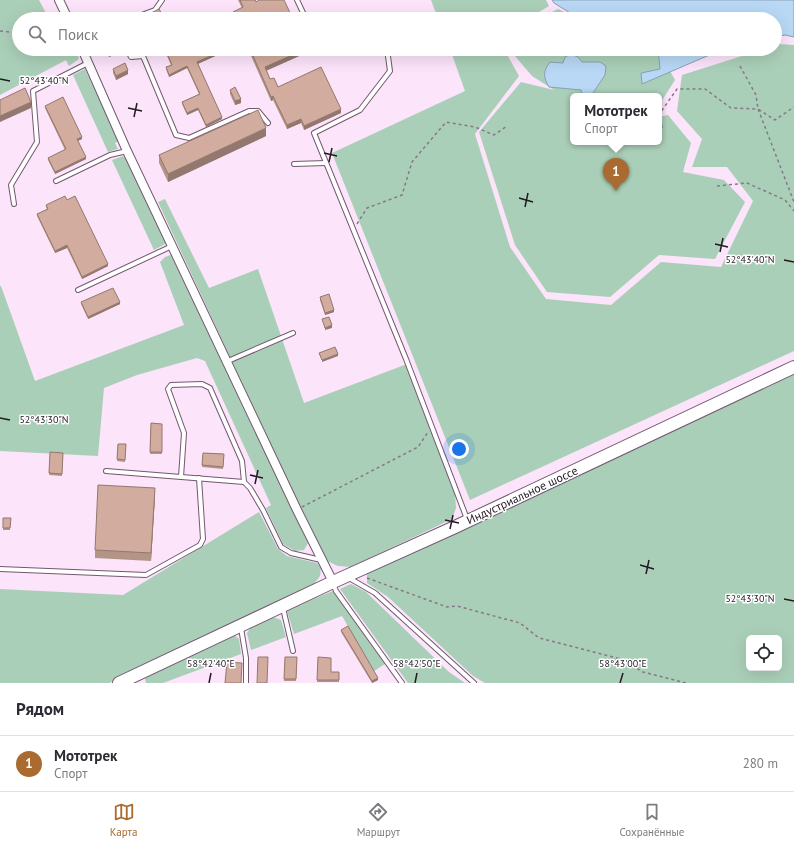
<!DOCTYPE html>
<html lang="ru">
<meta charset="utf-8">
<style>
body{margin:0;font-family:"PT Sans",sans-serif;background:#f7f7f7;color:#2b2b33}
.controls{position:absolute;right:12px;bottom:12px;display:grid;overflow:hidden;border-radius:6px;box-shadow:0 4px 16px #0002}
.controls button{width:36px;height:36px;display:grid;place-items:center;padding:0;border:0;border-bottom:1px solid #e1e1e2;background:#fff;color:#2b2b33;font:20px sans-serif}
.you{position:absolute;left:459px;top:449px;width:14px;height:14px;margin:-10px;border:3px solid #fff;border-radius:50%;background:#1a73e8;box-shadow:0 0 0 6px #1a73e833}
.badge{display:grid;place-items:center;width:26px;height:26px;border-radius:50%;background:#aa6b31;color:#fff;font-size:13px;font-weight:700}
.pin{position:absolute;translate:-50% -33px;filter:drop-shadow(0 1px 2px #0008)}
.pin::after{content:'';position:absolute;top:21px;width:14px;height:12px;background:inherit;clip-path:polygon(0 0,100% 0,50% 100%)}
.popup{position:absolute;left:570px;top:93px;width:92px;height:52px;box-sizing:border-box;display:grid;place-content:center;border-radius:6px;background:#fff;filter:drop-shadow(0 1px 3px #0005);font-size:13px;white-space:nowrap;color:#7c7c81}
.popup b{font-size:15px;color:#2b2b33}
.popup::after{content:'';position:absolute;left:50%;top:100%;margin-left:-8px;border:8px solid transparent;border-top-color:#fff}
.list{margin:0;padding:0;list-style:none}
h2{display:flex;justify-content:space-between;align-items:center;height:52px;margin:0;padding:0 16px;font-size:17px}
h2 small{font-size:13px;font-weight:400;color:#7c7c81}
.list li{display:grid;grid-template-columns:26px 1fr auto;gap:12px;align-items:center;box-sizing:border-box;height:56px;padding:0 16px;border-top:1px solid #e1e1e2}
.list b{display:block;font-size:15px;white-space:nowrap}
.list p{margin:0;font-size:13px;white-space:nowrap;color:#7c7c81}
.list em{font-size:13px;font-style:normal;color:#7c7c81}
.icon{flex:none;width:22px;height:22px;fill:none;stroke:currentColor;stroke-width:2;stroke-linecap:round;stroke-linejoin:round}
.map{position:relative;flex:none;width:794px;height:683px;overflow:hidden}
.search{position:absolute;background:#fff;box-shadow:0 4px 16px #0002;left:12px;right:12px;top:12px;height:44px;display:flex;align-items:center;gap:10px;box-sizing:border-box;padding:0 14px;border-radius:22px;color:#7c7c81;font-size:15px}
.sheet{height:108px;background:#fff}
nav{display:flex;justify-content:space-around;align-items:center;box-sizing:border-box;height:56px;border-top:1px solid #e1e1e2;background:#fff;font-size:11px;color:#7c7c81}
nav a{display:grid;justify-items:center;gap:2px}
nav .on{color:#aa6b31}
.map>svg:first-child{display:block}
.green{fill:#aacfb8;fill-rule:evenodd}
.water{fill:#b8d8f5;stroke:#8b9fb6}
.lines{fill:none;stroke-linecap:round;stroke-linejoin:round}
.lane-casing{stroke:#725870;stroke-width:6}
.street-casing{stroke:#725870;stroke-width:10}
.secondary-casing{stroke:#725870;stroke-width:14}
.path{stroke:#887787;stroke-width:1.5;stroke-dasharray:3 3;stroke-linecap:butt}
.lane{stroke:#fff;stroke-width:4}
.street{stroke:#fff;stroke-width:8}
.secondary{stroke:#fff;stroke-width:12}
.wall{fill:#b59488}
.shaded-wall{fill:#93786f}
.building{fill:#d2ac9e;stroke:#93786f}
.ticks{fill:none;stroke:#231923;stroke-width:1.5}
.labels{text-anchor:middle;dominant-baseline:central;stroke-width:3;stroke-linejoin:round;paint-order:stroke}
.street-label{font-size:12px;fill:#231923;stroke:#fff}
.ticks-label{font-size:10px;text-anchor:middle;fill:#231923;stroke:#fff;stroke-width:3;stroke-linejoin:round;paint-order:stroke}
</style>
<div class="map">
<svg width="794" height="683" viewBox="0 0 794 683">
<rect width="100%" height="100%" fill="#fce4fa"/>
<!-- green -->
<g class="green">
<polygon points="0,0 39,0 49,19 19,19 19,49 76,49 79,59 69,66 66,60 0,95"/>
<polygon points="431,0 546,0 549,6 527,19 438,19"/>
<polygon points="558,9 579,19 538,19"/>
<polygon points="779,44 794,45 794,351 470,500 332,153 465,91 450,49 504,49 519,76 475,134 510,247 546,299 611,305 661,262 721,267 753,201 727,167 692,167 702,139 677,111 682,75 764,49 775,49 775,46"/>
<polygon points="509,49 658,49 675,80 659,105 659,96 573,96 573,142 659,142 659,117 668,115 691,143 683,172 724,180 745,202 715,259 659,255 610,297 547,292 515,245 479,132 521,82 554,90 532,76"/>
<polygon points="85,69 119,141 115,143 118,149 108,152 73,75"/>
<polygon points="123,156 128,161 167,243 154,250 112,160"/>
<polygon points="165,199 209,288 258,269 304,403 407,364 455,493 456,508 452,519 351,567 338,566 327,561 267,437 158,202"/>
<polygon points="171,255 308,543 304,550 295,551 283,544 266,508 271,505 205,361 197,358 137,375 104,388 98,456 0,451 0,286 1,286 35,381 184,325 160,262 165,257"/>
<path d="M794,372V683H485L473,676L388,597L367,583V573ZM749,638H779V668H749Z"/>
<polygon points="259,512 278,549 287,556 317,563 321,568 320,576 314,584 109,683 0,683 0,589 123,595"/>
<polygon points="351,584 366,592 449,672 465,683 408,683 340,589"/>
<polygon points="333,591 385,664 374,671 342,616 294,634 287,611 291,608"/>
<polygon points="273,617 281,620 286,637 251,650 247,633 250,628"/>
<polygon points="234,635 239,639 241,654 163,683 146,683 145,678"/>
</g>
<!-- water -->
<g class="water">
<polygon points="552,0 794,0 794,37 785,35 775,37 775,19 580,19 554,3"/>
<polygon points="658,49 730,49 714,53 642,84 641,73 660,69"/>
<path d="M571,54L578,57L582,62H600L606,66L605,75L591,96H583L581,90L549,87C543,77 543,71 550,62L563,63L565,57Z"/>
</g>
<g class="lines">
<!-- lane casing -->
<g class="lane-casing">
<g id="lane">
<polyline points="297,0 306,19"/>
<polyline points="131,19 155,10 162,0"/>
<polyline points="127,49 131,57 143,56 176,135 189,138 249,111 258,111 268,123"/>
<polyline points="387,49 390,71 360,110 314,133 406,359 467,519"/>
<polyline points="294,164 326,163"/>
<polyline points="56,181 110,155 127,151"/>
<polyline points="14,204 11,185 37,142 33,91 88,63"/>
<polyline points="78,290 172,246"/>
<polyline points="228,361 293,333"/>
<polyline points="106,471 244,482 250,488 263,510 281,547 291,553 321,560"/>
<polyline points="181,477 184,433 168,389 171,385 202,384 210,388 242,461 244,482"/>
<polyline points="0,569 146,575 200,545 203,539 199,478"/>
<polyline points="349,578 375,593 474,683"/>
<polyline points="333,583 336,591 402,683"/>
<polyline points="283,608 293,651"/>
<polyline points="241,628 246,658 246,683"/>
</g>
</g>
<!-- street casing -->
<g class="street-casing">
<g id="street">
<polyline points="59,0 68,19"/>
<polyline points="82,49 127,151 297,510 333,582"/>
</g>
</g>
<!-- secondary casing -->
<g class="secondary-casing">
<polyline id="secondary" points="119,683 333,582 455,527 794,367"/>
</g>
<!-- path -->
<g class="path">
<polyline points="0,31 19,33"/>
<polyline points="740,66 756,95 758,109 775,120 794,107"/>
<polyline points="662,128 660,113 677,89 705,89 731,108 758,109 794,202"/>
<polyline points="717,186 747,183 785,200 794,211"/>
<polyline points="357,224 367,208 402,195 412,162 446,122 475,127 494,135 507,126"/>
<polyline points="302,507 418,447 428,432"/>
<polyline points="367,578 447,607 457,606 520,623 539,638 621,659 643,672 686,683"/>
</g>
<!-- lane -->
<use href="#lane" class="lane"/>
<!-- street -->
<use href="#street" class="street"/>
<!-- secondary -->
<use href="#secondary" class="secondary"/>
</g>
<!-- wall -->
<g class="wall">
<polygon points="238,0 255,0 256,2 293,19 283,19 282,18 279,19 235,19 233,16 233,12 242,8"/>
<polygon points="105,49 120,49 120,52 109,57"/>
<polygon points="164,49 231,49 198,64 222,119 206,127 198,110 187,115 182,104 182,102 199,94 187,68 169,77 166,69 166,67 171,65"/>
<polygon points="248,49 264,49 267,54 306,53 266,71 270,79 278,87 341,113 304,130 301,123 287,129 273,100 271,101"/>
<polygon points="113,69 128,74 116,80 113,73"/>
<polygon points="230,90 241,103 235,105 230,94"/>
<polygon points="45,106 82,139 78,141 86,159 55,174 48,160 48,158 65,150 45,108"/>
<polygon points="266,136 168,182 159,163 159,155"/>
<polygon points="67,200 108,266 82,279 67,248 55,253 37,216 37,214 47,209 46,207 46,205"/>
<polygon points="320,297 334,312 325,315 320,300"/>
<polygon points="81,302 120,304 88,319 81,304"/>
<polygon points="151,423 162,424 162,454 150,454"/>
<polygon points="118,444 126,444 125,462 117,461"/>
<polygon points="50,452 63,453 62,476 49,475"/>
<polygon points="203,453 224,454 223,469 202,467"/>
<polygon points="155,496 151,561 95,558 95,550"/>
<polygon points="3,518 11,518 10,530 3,530"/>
<polygon points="341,630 378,680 372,683 341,632"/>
<polygon points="285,657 297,657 296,681 284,681"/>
<polygon points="318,657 331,672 339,672 339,682 317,682"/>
</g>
<!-- shaded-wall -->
<g class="shaded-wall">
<polygon points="282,14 282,18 279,19 270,19"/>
<polygon points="163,16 163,19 159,19 159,18"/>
<polygon points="117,49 120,49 120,52 109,57 109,53"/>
<polygon points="226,49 231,49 197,64 197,62"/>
<polygon points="306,49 306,53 265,71 265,67"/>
<polygon points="187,66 187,68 169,77 169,75"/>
<polygon points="128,70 128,74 116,80 116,76"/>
<polygon points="273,96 273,100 271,101 271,97"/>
<polygon points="241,99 241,103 235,105 235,101"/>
<polygon points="31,102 31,108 0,122 0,116"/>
<polygon points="198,108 198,110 187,115 187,113"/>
<polygon points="341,109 341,113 304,130 304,126"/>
<polygon points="222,117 222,119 206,127 206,125"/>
<polygon points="301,119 301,123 287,129 287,125"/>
<polygon points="266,128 266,136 168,182 168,174"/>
<polygon points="82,137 82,139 77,141 77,139"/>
<polygon points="86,157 86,159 55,174 55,172"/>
<polygon points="67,245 67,248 55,253 55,251"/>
<polygon points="108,264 108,266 82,279 82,277"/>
<polygon points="120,302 120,304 88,319 88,317"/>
<polygon points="334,310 334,312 325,315 325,313"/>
<polygon points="332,325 332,328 325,330 325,328"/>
<polygon points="338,354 338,356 322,362 322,360"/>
<polygon points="155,488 155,496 151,561 151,553"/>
<polygon points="378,678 378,680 372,683 372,681"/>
</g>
<!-- building -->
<g class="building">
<polygon points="240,0 255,0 256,2 259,0 284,0 293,19 284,19 282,14 270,19 236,19 233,12 243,7"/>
<polygon points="159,9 163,16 159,18 160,19 142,19 141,18"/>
<polygon points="107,49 117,49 109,53"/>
<polygon points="165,49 226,49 197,62 222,117 206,125 198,108 187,113 182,102 200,94 187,66 169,75 166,67 172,65"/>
<polygon points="250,49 264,49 267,54 279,49 306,49 265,67 270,79 274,78 278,87 321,67 341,109 304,126 301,119 287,125 273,96 271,97"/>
<polygon points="125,63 128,70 116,76 113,69"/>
<polygon points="235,87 241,99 235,101 230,90"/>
<polygon points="25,88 31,102 0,116 0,100"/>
<polygon points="63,97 82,137 77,139 86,157 55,172 48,158 66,149 45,106"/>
<polygon points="258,110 266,128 168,174 159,155"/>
<polygon points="65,196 67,200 75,196 108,264 82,277 67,245 55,251 37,214 48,209 46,205"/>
<polygon points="113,288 120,302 88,317 81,302"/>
<polygon points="329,294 334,310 325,313 320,297"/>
<polygon points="329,317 332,325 325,328 322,319"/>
<polygon points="335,347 338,354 322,360 319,353"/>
<polygon points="151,423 162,424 162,452 150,452"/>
<polygon points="118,444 126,444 125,460 117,459"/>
<polygon points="50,452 63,453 62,474 49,473"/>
<polygon points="203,453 224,454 223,467 202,465"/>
<polygon points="98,485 155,488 151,553 95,550"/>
<polygon points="3,518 11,518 10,528 3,528"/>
<polygon points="348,626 378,678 372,681 341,630"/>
<polygon points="258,657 268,657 267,683 257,683"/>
<polygon points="285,657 297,657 296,679 284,679"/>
<polygon points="318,657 331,658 331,672 339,672 339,680 317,680"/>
<polygon points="227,662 242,663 241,683 225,683"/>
</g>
<!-- ticks -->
<path class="ticks" d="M0,79L10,81M128,108L142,111M134,117L137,103M324,153L337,156M329,162L332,148M519,198L533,202M525,207L528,193M715,244L728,247M720,252L723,238M784,260L794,262M0,418L10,420M250,475L263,478M255,484L258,470M445,520L459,523M450,529L453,515M640,565L654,569M646,574L649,560M784,599L794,601M209,683L211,673M415,683L417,673M620,683L623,673"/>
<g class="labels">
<!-- street labels -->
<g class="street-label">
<text transform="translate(522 495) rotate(-25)">Индустриальное шоссе</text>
</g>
</g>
<g class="ticks-label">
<text x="44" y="84">52°43'40"N</text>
<text x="750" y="263">52°43'40"N</text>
<text x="44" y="423">52°43'30"N</text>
<text x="750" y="602">52°43'30"N</text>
<text x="211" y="667">58°42'40"E</text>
<text x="417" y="667">58°42'50"E</text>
<text x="623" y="667">58°43'00"E</text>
</g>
</svg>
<div class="controls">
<button><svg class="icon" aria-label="locate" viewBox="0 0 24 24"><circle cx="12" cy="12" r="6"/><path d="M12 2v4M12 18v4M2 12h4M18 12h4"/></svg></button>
</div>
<div class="you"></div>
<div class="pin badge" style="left:616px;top:191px">1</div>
<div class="popup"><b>Мототрек</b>Спорт</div>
<div class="search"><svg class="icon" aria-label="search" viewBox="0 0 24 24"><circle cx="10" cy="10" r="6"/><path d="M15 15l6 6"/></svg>Поиск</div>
</div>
<section class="sheet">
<h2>Рядом<small></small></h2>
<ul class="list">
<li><span class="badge">1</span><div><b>Мототрек</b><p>Спорт</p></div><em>280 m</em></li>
</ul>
</section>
<nav>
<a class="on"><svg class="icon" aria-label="map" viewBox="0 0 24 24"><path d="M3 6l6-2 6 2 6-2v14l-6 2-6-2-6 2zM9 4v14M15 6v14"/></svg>Карта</a>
<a><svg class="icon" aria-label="directions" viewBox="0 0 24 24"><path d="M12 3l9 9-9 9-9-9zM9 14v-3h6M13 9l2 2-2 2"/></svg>Маршрут</a>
<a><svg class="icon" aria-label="saved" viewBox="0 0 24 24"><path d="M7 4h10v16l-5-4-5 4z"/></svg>Сохранённые</a>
</nav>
